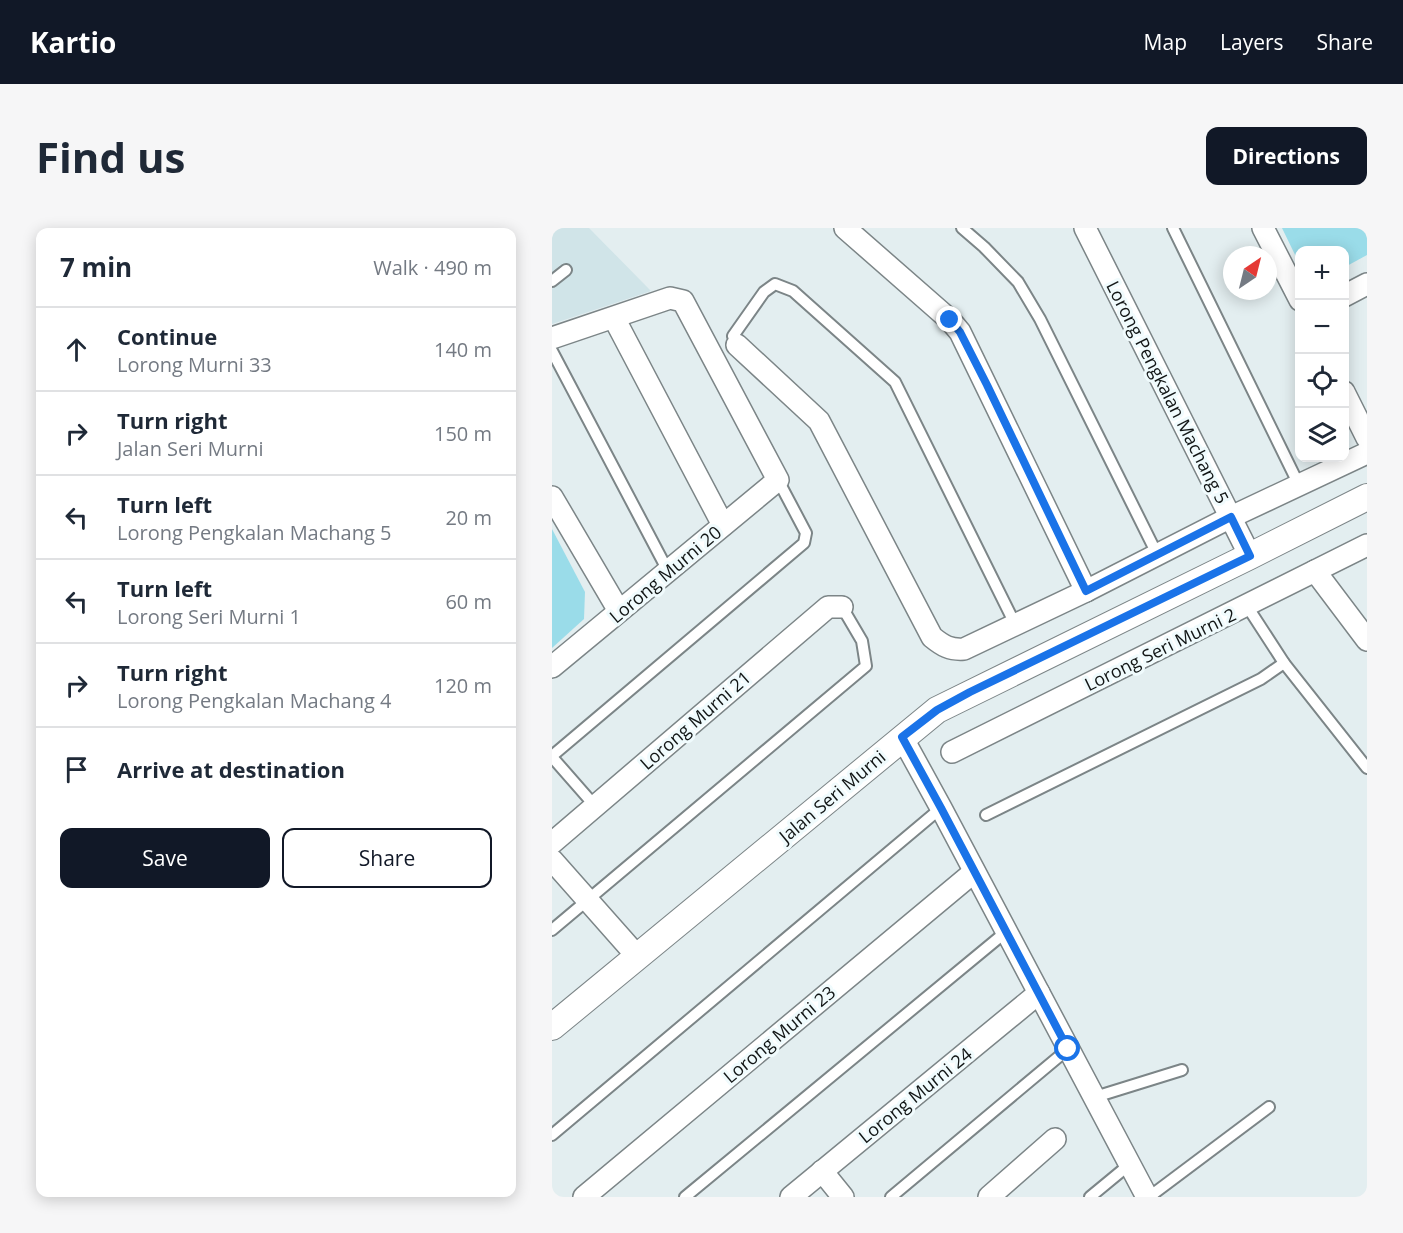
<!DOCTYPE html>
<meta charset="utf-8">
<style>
body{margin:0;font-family:"Open Sans",sans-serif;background:#f6f6f7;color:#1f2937}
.controls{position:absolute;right:18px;top:18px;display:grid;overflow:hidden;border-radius:12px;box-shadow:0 3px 15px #0003}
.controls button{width:54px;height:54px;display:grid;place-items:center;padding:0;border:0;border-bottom:2px solid #e0e1e3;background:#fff;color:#1f2937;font:30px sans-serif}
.compass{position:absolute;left:671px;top:18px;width:54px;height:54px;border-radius:50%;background:#fff;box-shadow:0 3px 15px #0003;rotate:35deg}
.stop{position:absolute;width:18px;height:18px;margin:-14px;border:4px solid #1a73e8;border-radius:50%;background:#fff}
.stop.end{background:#1a73e8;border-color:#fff;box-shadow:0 2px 6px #0008}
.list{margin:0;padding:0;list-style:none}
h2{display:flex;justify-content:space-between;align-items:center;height:78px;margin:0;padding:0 24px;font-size:26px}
h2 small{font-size:20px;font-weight:400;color:#747a83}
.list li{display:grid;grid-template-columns:39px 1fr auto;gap:18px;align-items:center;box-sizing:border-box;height:84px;padding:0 24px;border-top:2px solid #e0e1e3}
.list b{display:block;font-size:22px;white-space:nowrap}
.list p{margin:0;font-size:20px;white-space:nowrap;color:#747a83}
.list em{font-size:20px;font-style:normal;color:#747a83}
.actions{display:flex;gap:12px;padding:18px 24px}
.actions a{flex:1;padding:14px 0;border:2px solid #111827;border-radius:12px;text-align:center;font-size:21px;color:#111827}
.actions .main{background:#111827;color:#fff}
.icon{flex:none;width:33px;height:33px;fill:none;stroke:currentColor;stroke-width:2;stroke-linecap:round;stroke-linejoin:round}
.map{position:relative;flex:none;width:815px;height:969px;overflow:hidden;border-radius:12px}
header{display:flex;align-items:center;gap:36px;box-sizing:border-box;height:84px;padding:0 30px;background:#111827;color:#fff}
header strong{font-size:28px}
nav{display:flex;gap:33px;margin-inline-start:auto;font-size:21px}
.intro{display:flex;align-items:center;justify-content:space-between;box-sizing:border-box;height:144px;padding:0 36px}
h1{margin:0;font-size:42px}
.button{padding:15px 27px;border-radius:12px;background:#111827;color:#fff;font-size:21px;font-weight:700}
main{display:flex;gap:36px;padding:0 36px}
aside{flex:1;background:#fff;border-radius:12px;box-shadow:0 3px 15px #0003}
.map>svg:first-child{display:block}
.built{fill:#d0e4e8}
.green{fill:#9adce9}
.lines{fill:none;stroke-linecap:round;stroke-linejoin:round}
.service-casing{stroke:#7c8587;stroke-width:14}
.minor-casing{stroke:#7c8587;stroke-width:24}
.tertiary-casing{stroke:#7c8587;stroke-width:28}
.service{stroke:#fff;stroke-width:10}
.minor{stroke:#fff;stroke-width:21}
.tertiary{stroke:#fff;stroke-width:26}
.route{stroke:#1a73e8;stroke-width:8}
.labels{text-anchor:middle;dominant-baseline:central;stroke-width:6;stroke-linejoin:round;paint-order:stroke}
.street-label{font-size:18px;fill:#111515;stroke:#f0fbfd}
</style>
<header>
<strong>Kartio</strong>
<nav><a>Map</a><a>Layers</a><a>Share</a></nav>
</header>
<div class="intro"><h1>Find us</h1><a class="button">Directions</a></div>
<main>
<aside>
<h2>7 min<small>Walk · 490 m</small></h2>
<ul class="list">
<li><svg class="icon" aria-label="ahead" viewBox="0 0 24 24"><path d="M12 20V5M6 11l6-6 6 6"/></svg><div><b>Continue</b><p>Lorong Murni 33</p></div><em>140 m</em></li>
<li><svg class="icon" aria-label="right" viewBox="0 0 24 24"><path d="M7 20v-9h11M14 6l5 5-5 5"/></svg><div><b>Turn right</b><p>Jalan Seri Murni</p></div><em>150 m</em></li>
<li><svg class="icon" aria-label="left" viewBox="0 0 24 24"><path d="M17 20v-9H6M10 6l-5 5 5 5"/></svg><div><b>Turn left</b><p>Lorong Pengkalan Machang 5</p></div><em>20 m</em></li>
<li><svg class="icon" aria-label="left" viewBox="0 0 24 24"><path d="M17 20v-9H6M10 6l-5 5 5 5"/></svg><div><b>Turn left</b><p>Lorong Seri Murni 1</p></div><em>60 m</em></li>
<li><svg class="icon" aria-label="right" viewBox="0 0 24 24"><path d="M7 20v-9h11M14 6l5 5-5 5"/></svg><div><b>Turn right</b><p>Lorong Pengkalan Machang 4</p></div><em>120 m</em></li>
<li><svg class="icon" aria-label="arrive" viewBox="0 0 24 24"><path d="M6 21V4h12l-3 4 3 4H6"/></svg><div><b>Arrive at destination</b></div></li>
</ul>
<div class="actions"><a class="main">Save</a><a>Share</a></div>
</aside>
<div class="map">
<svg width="815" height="969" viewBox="0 0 815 969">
<rect width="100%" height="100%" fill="#e3eef0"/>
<!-- built -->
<polygon class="built" points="0,0 37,0 99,63 0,96"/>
<!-- green -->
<g class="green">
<polygon points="730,0 815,0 815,27 793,39 792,22 748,22 747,35"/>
<polygon points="0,301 33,364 32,391 0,420"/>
</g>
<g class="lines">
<!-- service casing -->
<g class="service-casing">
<g id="service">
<polyline points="410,0 432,19 466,54 488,91 605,326"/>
<polyline points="621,0 747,257"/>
<polyline points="0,53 14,42"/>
<polyline points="185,117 181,108 212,64 223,56 241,63 343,154 463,396"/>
<polyline points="0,123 116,343"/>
<polyline points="695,378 732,435 815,540"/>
<polyline points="0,528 252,315 254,305 226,252"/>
<polyline points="0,529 43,578"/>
<polyline points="434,587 709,451 732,435"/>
<polyline points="0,702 314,438 310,413 290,379"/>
<polyline points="543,869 630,842"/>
<polyline points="0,907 389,580"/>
<polyline points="133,969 455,703"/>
<polyline points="339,969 516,821"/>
<polyline points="538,969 578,936"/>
<polyline points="597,969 717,879"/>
</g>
</g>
<!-- minor casing -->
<g class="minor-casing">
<g id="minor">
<polyline points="293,0 398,92 408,104 534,363"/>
<polyline points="533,0 698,328"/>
<polyline points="711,0 748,72"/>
<polyline points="792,68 815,56"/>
<polyline points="62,90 171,297"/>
<polyline points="0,110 118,70 131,73 226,252 0,439"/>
<path d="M185,117L267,193L380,409C391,418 398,422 412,421L534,363L679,289L815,225"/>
<polyline points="792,164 815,210"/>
<polyline points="0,269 67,383"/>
<polyline points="763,343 815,412"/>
<polyline points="350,509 389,580 595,969"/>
<polyline points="400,524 815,317"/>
<polyline points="0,615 276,379 290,379"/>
<polyline points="0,632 85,728"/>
<polyline points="270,943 291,969"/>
<polyline points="32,969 422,644"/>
<polyline points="239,969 487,765"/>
<polyline points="437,969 503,911"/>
</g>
</g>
<!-- tertiary casing -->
<g class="tertiary-casing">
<polyline id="tertiary" points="0,799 385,482 698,328 815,269"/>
</g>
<!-- service -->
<use href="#service" class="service"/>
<!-- minor -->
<use href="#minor" class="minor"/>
<!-- tertiary -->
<use href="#tertiary" class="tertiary"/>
</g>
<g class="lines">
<!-- route -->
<polyline class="route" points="398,92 408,104 435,157 534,363 679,289 698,328 418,464 385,482 350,509 389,580 516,821"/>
</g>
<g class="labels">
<!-- street labels -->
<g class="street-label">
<text transform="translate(616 164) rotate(63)">Lorong Pengkalan Machang 5</text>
<text transform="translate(113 346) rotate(-40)">Lorong Murni 20</text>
<text transform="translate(608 421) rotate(-26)">Lorong Seri Murni 2</text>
<text transform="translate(143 492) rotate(-41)">Lorong Murni 21</text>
<text transform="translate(280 568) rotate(-40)">Jalan Seri Murni</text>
<text transform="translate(227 806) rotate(-40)">Lorong Murni 23</text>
<text transform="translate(363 867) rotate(-39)">Lorong Murni 24</text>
</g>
</g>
</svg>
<div class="controls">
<button>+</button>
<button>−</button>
<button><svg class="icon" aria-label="locate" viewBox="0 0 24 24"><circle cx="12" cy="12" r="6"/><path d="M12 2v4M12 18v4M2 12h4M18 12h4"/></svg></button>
<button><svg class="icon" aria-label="layers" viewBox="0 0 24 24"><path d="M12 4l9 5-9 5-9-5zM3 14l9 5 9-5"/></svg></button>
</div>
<svg class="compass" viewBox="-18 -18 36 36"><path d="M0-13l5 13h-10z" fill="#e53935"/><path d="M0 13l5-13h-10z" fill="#747a83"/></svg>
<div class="stop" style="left:516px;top:821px"></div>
<div class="stop end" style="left:398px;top:92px"></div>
</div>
</main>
